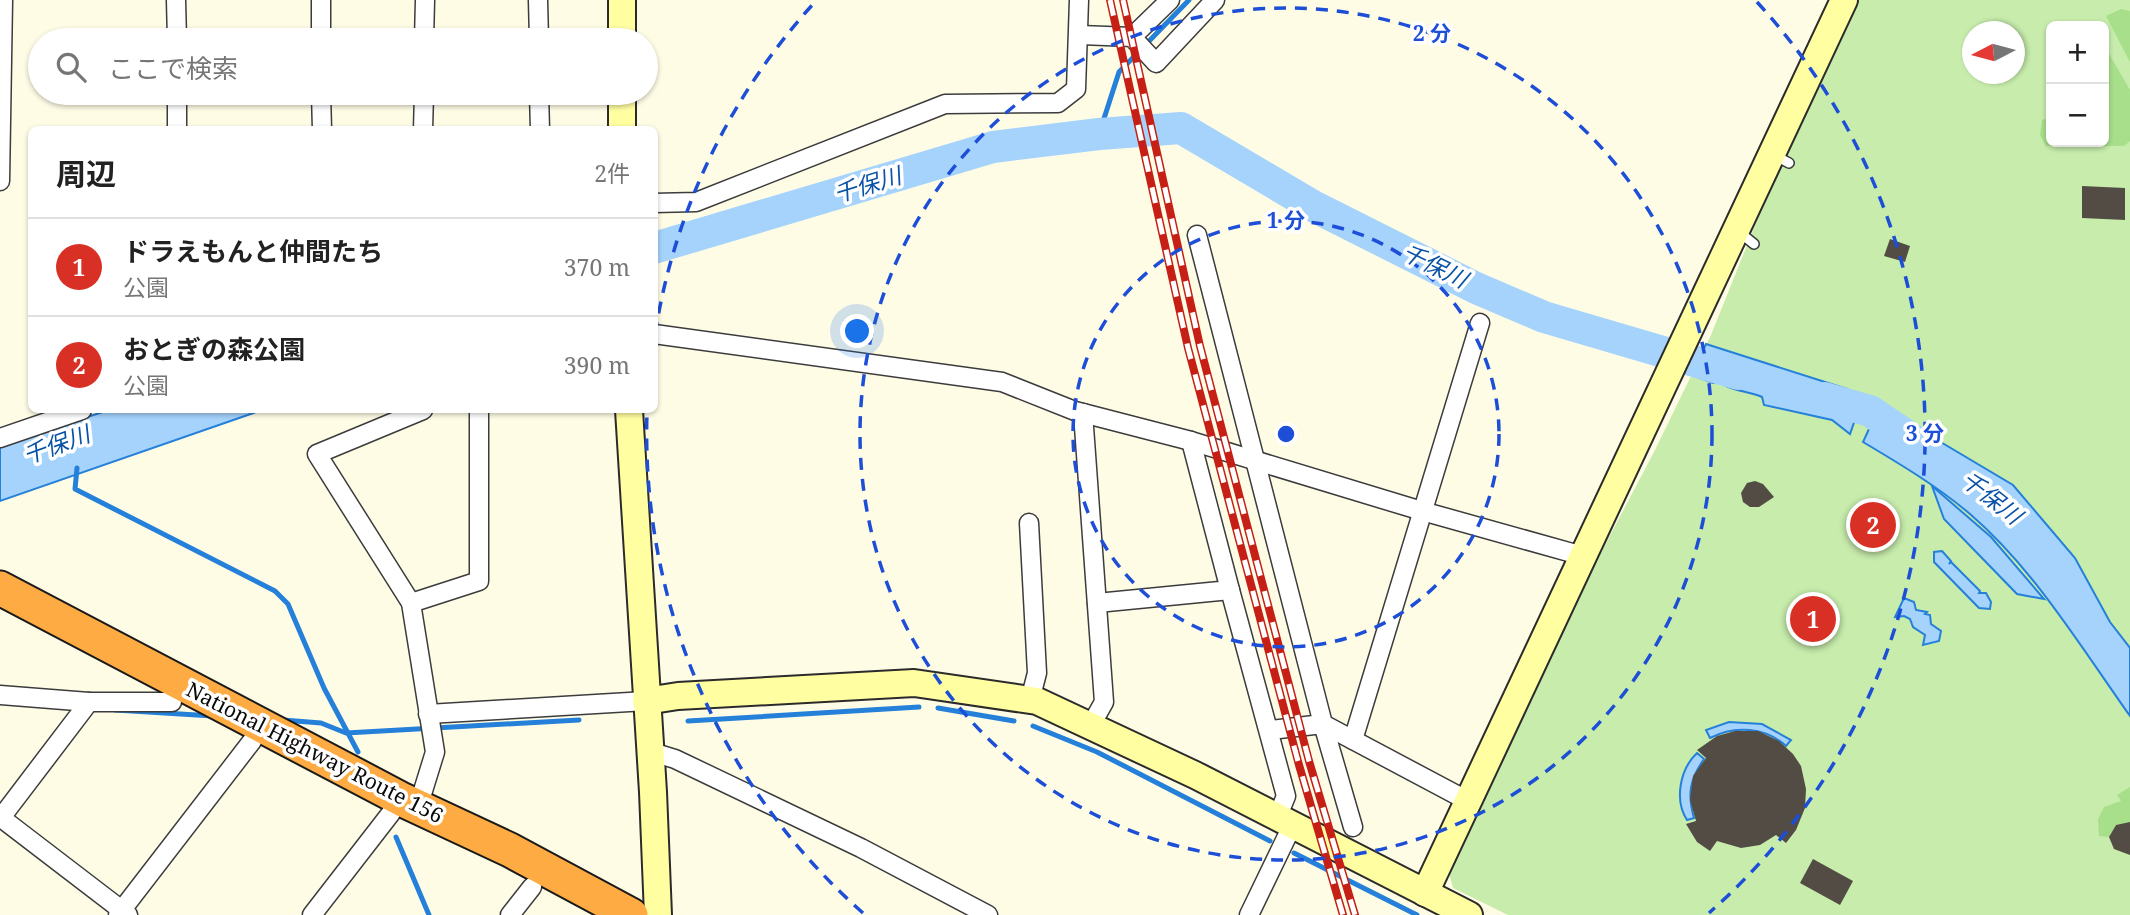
<!DOCTYPE html>
<html lang="ja">
<meta charset="utf-8">
<style>
body{margin:0;font-family:"Noto Serif","Noto Sans JP",serif;background:#f6f6f6;color:#222}
.controls{position:absolute;right:21px;top:21px;display:grid;overflow:hidden;border-radius:10px;box-shadow:0 2px 5px #0004}
.controls button{width:63px;height:63px;display:grid;place-items:center;padding:0;border:0;border-bottom:2px solid #e0e0e0;background:#fff;color:#222;font:35px sans-serif}
.compass{position:absolute;left:1962px;top:21px;width:63px;height:63px;border-radius:50%;background:#fff;box-shadow:0 2px 5px #0004;rotate:264deg}
.you{position:absolute;left:858px;top:332px;width:24px;height:24px;margin:-18px;border:5px solid #fff;border-radius:50%;background:#1a73e8;box-shadow:0 0 0 10px #1a73e833}
.badge{display:grid;place-items:center;width:46px;height:46px;border-radius:50%;background:#d93025;color:#fff;font-size:23px;font-weight:700}
.pin{position:absolute;translate:-50% -50%;border:4px solid #fff;box-shadow:0 2px 7px #0006}
.list{margin:0;padding:0;list-style:none}
h2{display:flex;justify-content:space-between;align-items:center;height:91px;margin:0;padding:0 28px;font-size:30px}
h2 small{font-size:23px;font-weight:400;color:#767676}
.list li{display:grid;grid-template-columns:46px 1fr auto;gap:21px;align-items:center;box-sizing:border-box;height:98px;padding:0 28px;border-top:2px solid #e0e0e0}
.list b{display:block;font-size:26px;white-space:nowrap}
.list p{margin:0;font-size:23px;white-space:nowrap;color:#767676}
.list em{font-size:23px;font-style:normal;color:#767676}
.icon{flex:none;width:38px;height:38px;fill:none;stroke:currentColor;stroke-width:2;stroke-linecap:round;stroke-linejoin:round}
.map{position:relative;flex:none;width:2130px;height:915px;overflow:hidden}
.search{position:absolute;background:#fff;box-shadow:0 2px 5px #0004;left:28px;top:28px;width:630px;height:77px;display:flex;align-items:center;gap:18px;box-sizing:border-box;padding:0 24px;border-radius:38px;color:#767676;font-size:26px}
.panel{position:absolute;background:#fff;box-shadow:0 2px 5px #0004;left:28px;top:126px;width:630px;height:287px;border-radius:10px}
.map>svg:first-child{display:block}
.green{fill:#c7ecac;fill-rule:evenodd}
.forest{fill:#a8df8a}
.water{fill:#a5d3fc;stroke:#2580da;stroke-width:2}
.lines{fill:none;stroke-linecap:round;stroke-linejoin:round}
.stream{stroke:#2580da;stroke-width:5}
.river{stroke:#a5d3fc;stroke-width:32}
.building{fill:#534c45}
.lane-casing{stroke:#3c3c3c;stroke-width:12}
.street-casing{stroke:#3c3c3c;stroke-width:21}
.secondary-casing{stroke:#2b2b2b;stroke-width:30}
.highway-casing{stroke:#1a1a1a;stroke-width:37}
.lane{stroke:#fff;stroke-width:9}
.street{stroke:#fff;stroke-width:18}
.secondary{stroke:#fffea1;stroke-width:26}
.highway{stroke:#ffab44;stroke-width:33}
.rail-casing{stroke:#c51f16;stroke-width:8}
.rail{stroke:#fff;stroke-width:5;stroke-dasharray:16;stroke-linecap:butt}
.ring{fill:none;stroke:#1d4ed8;stroke-width:3.5;stroke-dasharray:12 9}
.labels{text-anchor:middle;dominant-baseline:central;stroke-width:7;stroke-linejoin:round;paint-order:stroke}
.street-label{font-size:21px;fill:#090909;stroke:#fff}
.water-label{font-size:23px;font-style:italic;fill:#0952a5;stroke:#fff}
.centre{fill:#1d4ed8;stroke:#fff;stroke-width:3.5}
.ring-label{font-size:21px;text-anchor:middle;font-weight:bold;fill:#1d4ed8;stroke:#fff;stroke-width:7;stroke-linejoin:round;paint-order:stroke}
</style>
<div class="map">
<svg width="2130" height="915" viewBox="0 0 2130 915">
<rect width="100%" height="100%" fill="#fffce6"/>
<!-- green -->
<path class="green" d="M1859,0H2130V915H1508L1453,888L1448,870L1577,598L1654,452L1711,335L1756,223ZM2051,26H2104V142H2051ZM1972,32H2014V74H1972Z"/>
<!-- forest -->
<g class="forest">
<polygon points="2121,9 2130,11 2130,62 2106,16"/>
<polygon points="2104,45 2130,90 2130,141 2124,146 2046,146 2040,135 2042,120 2051,117 2051,142 2104,142 2104,115 2109,111 2104,92"/>
<polygon points="2130,787 2130,824 2116,825 2109,837 2099,836 2098,819 2104,807 2121,801 2117,795"/>
</g>
<!-- water -->
<g class="water">
<path d="M1706,344L1847,389L1868,401L1862,413L1857,414L1850,434L1832,420L1764,405L1762,397C1750,391 1729,391 1721,382L1713,383L1692,375Z"/>
<path d="M1880,406L2013,485L2075,558L2110,622L2130,648V716C2081,647 2034,569 1970,514C1937,486 1900,464 1863,442L1869,429L1876,425L1874,419Z"/>
<polygon points="109,410 262,410 0,501 0,445"/>
<polygon points="1932,486 1991,537 2044,599 2017,594 1944,519"/>
<polygon points="1942,551 1951,561 1949,564 1951,562 1980,591 1979,593 1986,593 1991,602 1990,609 1979,608 1934,562 1934,552"/>
<polygon points="1904,598 1914,602 1916,610 1927,612 1925,614 1930,615 1931,624 1941,631 1939,641 1923,645 1925,635 1913,627 1910,619 1904,616 1895,617"/>
<path d="M1729,722L1762,724L1791,740L1786,746C1765,727 1735,725 1710,738L1706,730Z"/>
<path d="M1697,753L1704,759C1690,779 1687,794 1694,818L1687,820C1674,800 1680,769 1697,753Z"/>
</g>
<g class="lines">
<!-- stream -->
<g class="stream">
<polyline points="1099,134 1119,72 1189,0"/>
<polyline points="77,468 75,489 275,591 288,604 324,688 358,752"/>
<polyline points="938,708 1014,721"/>
<polyline points="115,710 213,716"/>
<polyline points="283,720 321,723 346,733 579,720"/>
<polyline points="688,721 919,707"/>
<polyline points="1033,726 1097,752 1270,841"/>
<polyline points="396,837 429,915"/>
<polyline points="1294,853 1417,915"/>
</g>
<!-- river -->
<g class="river">
<polyline points="654,248 993,147 1099,134 1181,128 1313,206 1476,288 1544,317 1738,374"/>
<polyline points="1825,398 1870,411 1910,438"/>
</g>
</g>
<!-- building -->
<g class="building">
<polygon points="2082,186 2125,188 2125,220 2082,218"/>
<polygon points="1890,239 1910,246 1905,262 1884,256"/>
<polygon points="1755,481 1763,484 1774,497 1759,507 1750,507 1743,502 1741,493 1747,483"/>
<polygon points="1735,731 1758,731 1779,741 1793,754 1801,766 1806,789 1805,808 1796,830 1786,843 1776,835 1760,845 1741,848 1717,841 1710,851 1697,842 1686,824 1696,821 1690,800 1693,776 1706,758 1697,750 1717,736"/>
<polygon points="2130,822 2130,855 2114,849 2109,837 2116,825"/>
<polygon points="1813,859 1853,881 1840,905 1800,883"/>
</g>
<g class="lines">
<!-- lane casing -->
<g class="lane-casing">
<g id="lane">
<polyline points="1774,155 1789,163"/>
<polyline points="1738,231 1754,244"/>
</g>
</g>
<!-- street casing -->
<g class="street-casing">
<g id="street">
<polyline points="176,0 177,40"/>
<polyline points="321,0 321,40"/>
<polyline points="538,0 539,40"/>
<polyline points="1080,35 1132,37 1156,63 1215,0"/>
<polyline points="1132,37 1170,0"/>
<polyline points="424,40 425,0"/>
<polyline points="177,93 177,130"/>
<polyline points="321,93 322,130"/>
<polyline points="539,93 540,130"/>
<polyline points="423,130 424,93"/>
<polyline points="0,181 3,0"/>
<polyline points="654,203 696,202 945,104 1058,103 1076,89 1079,0"/>
<polyline points="1197,235 1323,724 1468,801"/>
<polyline points="654,334 1002,382 1075,411 1191,441 1422,511 1583,556"/>
<polyline points="1083,413 1104,702 1091,725"/>
<polyline points="0,438 82,410"/>
<polyline points="1029,523 1037,673 1030,700"/>
<polyline points="1230,590 1286,796 1277,818"/>
<polyline points="411,603 479,581 479,410"/>
<polyline points="1097,603 1230,590 1191,441"/>
<polyline points="0,695 89,702 172,702"/>
<polyline points="428,714 646,701"/>
<polyline points="1270,730 1323,724 1353,827"/>
<polyline points="1353,740 1480,323"/>
<polyline points="649,751 675,759 861,848 988,915"/>
<polyline points="418,807 435,752 411,603 317,454 423,410"/>
<polyline points="0,817 128,915"/>
<polyline points="0,819 89,702"/>
<polyline points="118,915 252,741"/>
<polyline points="312,915 391,813"/>
<polyline points="510,915 532,887"/>
<polyline points="1249,915 1292,826"/>
</g>
</g>
<!-- secondary casing -->
<g class="secondary-casing">
<g id="secondary">
<polyline points="622,40 622,0"/>
<polyline points="622,130 622,93"/>
<polyline points="629,410 653,792 658,915"/>
<polyline points="646,701 678,696 914,683 1037,701 1195,775 1469,915"/>
<polyline points="1425,893 1844,0"/>
</g>
</g>
<!-- highway casing -->
<g class="highway-casing">
<polyline id="highway" points="0,588 403,800 510,850 631,915"/>
</g>
<!-- lane -->
<use href="#lane" class="lane"/>
<!-- street -->
<use href="#street" class="street"/>
<!-- secondary -->
<use href="#secondary" class="secondary"/>
<!-- highway -->
<use href="#highway" class="highway"/>
<!-- rail casing -->
<g class="rail-casing">
<g id="rail">
<polyline points="1110,0 1188,348 1299,765 1343,915"/>
<polyline points="1123,0 1200,346 1309,761 1355,915"/>
</g>
</g>
<!-- rail -->
<use href="#rail" class="rail"/>
</g>
<!-- distance rings -->
<g class="ring">
<circle cx="1286" cy="434" r="213"/>
<circle cx="1286" cy="434" r="426"/>
<path d="M863 913A639 639 0 0 1 647 412M655 334A639 639 0 0 1 815 2M1757 2A639 639 0 0 1 1709 913"/>
</g>
<g class="labels">
<!-- street labels -->
<g class="street-label">
<text transform="translate(315 752) rotate(27)">National Highway Route 156</text>
</g>
<!-- water labels -->
<g class="water-label">
<text transform="translate(867 184) rotate(-17)">千保川</text>
<text transform="translate(1435 265) rotate(26)">千保川</text>
<text transform="translate(56 444) rotate(-20)">千保川</text>
<text transform="translate(1992 497) rotate(38)">千保川</text>
</g>
</g>
<circle cx="1286" cy="434" r="10" class="centre"/>
<g class="ring-label">
<text x="1432" y="41">2 分</text>
<text x="1286" y="228">1 分</text>
<text x="1925" y="441">3 分</text>
</g>
</svg>
<div class="controls">
<button>+</button>
<button>−</button>
</div>
<svg class="compass" viewBox="-18 -18 36 36"><path d="M0-13l5 13h-10z" fill="#e53935"/><path d="M0 13l5-13h-10z" fill="#767676"/></svg>
<div class="you"></div>
<div class="pin badge" style="left:1813px;top:619px">1</div>
<div class="pin badge" style="left:1873px;top:525px">2</div>
<div class="search"><svg class="icon" aria-label="search" viewBox="0 0 24 24"><circle cx="10" cy="10" r="6"/><path d="M15 15l6 6"/></svg>ここで検索</div>
<section class="panel">
<h2>周辺<small>2件</small></h2>
<ul class="list">
<li><span class="badge">1</span><div><b>ドラえもんと仲間たち</b><p>公園</p></div><em>370 m</em></li>
<li><span class="badge">2</span><div><b>おとぎの森公園</b><p>公園</p></div><em>390 m</em></li>
</ul>
</section>
</div>
